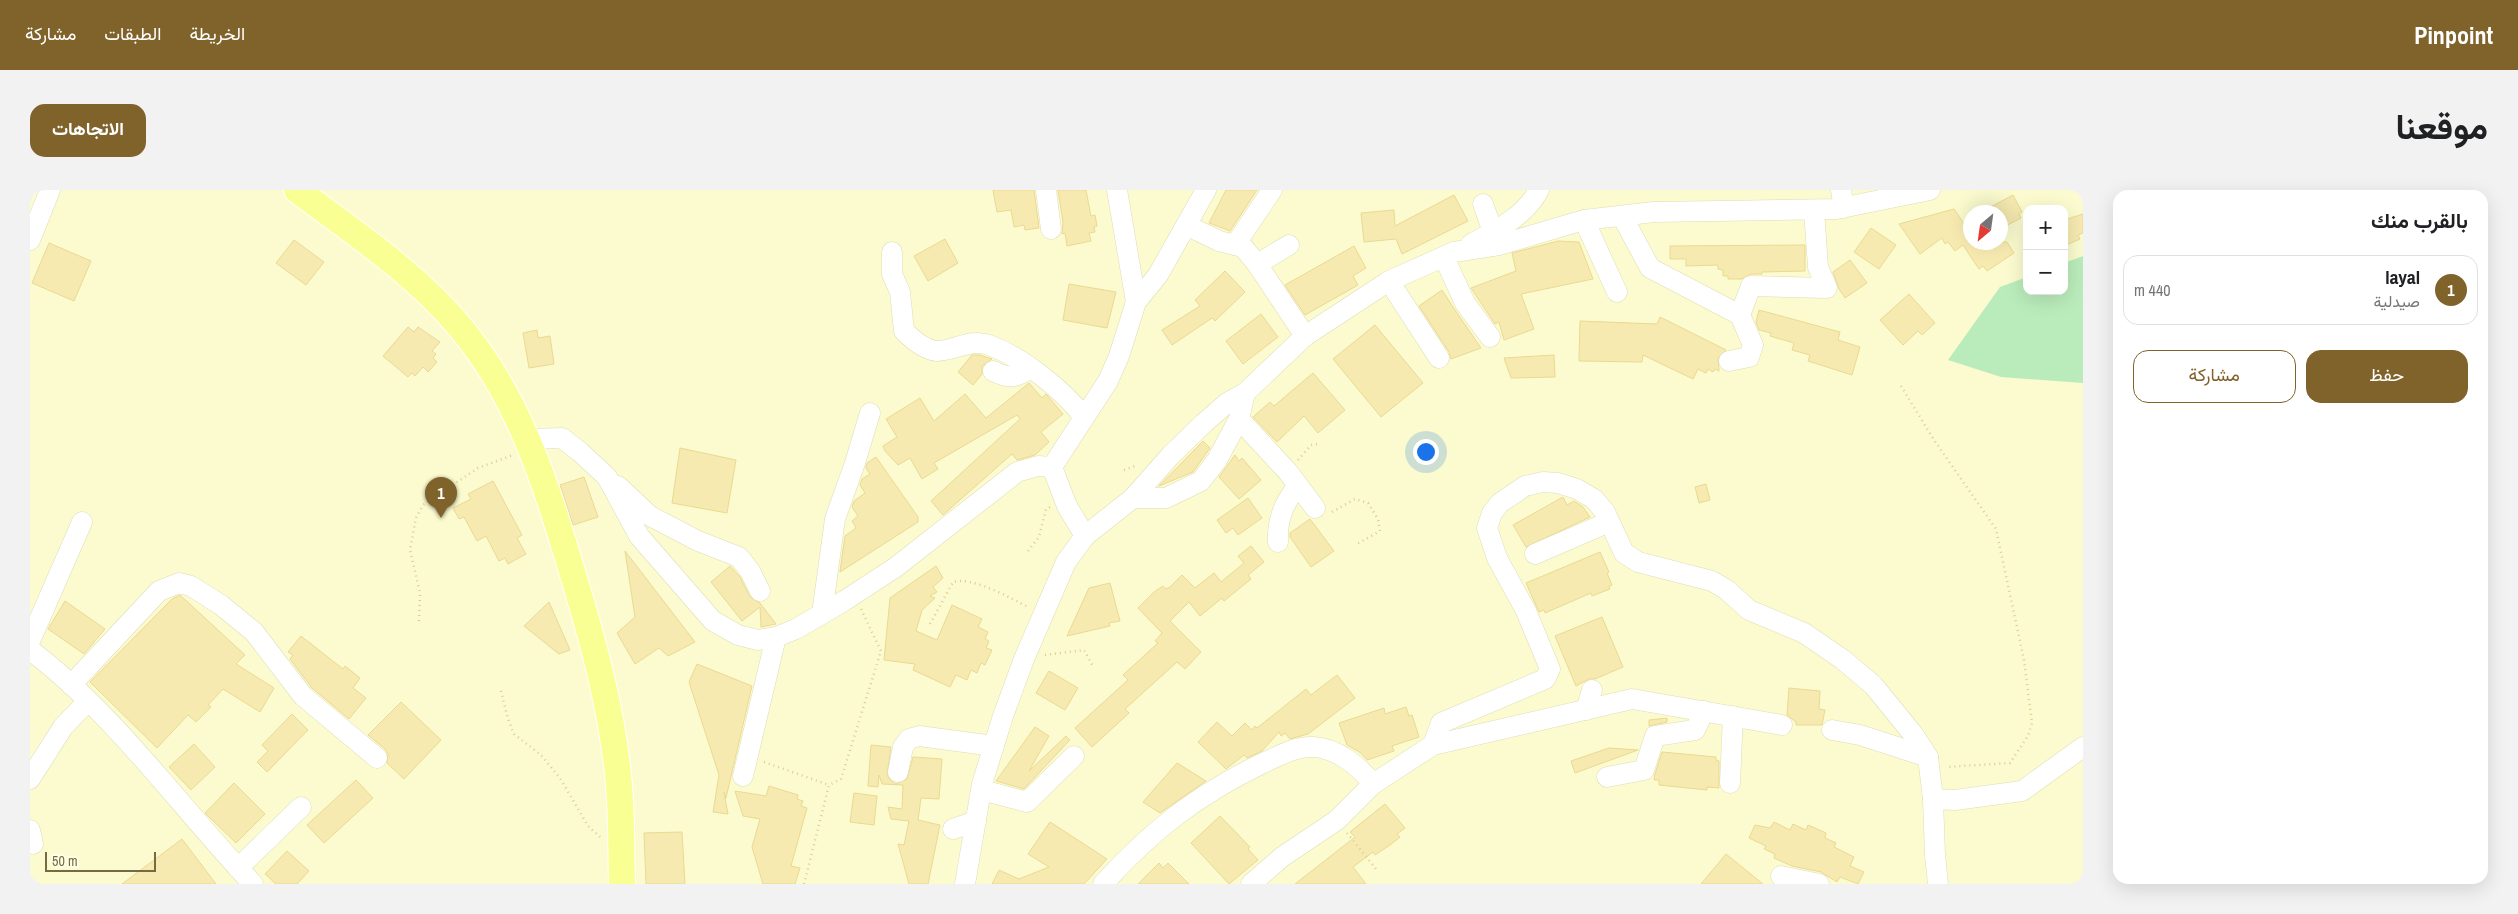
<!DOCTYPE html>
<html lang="ar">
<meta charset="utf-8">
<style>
body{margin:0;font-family:"Archivo Narrow",Vazirmatn,sans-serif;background:#f2f2f2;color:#202124;direction:rtl}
.controls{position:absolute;right:15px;top:15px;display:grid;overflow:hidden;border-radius:10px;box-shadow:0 5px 20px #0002}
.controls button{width:45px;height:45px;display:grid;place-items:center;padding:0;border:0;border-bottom:1px solid #e0e0e0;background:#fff;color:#202124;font:25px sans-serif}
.compass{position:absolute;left:1933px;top:15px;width:45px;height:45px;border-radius:50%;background:#fff;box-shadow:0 5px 20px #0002;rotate:209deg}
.scale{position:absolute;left:15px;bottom:12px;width:111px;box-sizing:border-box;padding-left:5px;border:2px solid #756a43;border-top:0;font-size:14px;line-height:18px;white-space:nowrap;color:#756a43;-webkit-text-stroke:4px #feffe4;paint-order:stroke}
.you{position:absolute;left:1395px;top:261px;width:18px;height:18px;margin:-12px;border:4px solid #fff;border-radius:50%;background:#1a73e8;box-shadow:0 0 0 8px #1a73e833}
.badge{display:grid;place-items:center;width:32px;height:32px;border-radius:50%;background:#80622b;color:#fff;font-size:16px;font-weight:700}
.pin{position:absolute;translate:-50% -41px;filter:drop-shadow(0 1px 2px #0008)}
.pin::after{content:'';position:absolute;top:26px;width:18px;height:15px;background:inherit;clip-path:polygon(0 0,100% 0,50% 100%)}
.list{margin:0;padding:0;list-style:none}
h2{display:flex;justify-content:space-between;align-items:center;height:65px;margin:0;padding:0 20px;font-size:21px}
h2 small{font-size:16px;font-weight:400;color:#757577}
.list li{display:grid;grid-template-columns:32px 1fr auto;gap:15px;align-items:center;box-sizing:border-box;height:70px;margin:0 10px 10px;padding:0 10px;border:1px solid #e0e0e0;border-radius:15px}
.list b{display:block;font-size:19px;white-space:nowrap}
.list p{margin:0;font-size:16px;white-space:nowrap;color:#757577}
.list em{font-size:16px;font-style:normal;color:#757577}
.actions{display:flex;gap:10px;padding:15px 20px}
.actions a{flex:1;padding:11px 0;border:1px solid #80622b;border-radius:15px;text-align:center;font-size:18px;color:#80622b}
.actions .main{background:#80622b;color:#fff}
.map{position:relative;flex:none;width:2053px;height:694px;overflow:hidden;direction:ltr;border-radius:15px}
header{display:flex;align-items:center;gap:30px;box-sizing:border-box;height:70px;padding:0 25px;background:#80622b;color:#fff}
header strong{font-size:24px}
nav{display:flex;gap:28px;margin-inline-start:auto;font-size:18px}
.intro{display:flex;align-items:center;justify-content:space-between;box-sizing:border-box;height:120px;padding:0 30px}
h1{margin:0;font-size:35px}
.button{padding:12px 22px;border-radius:15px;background:#80622b;color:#fff;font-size:18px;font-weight:700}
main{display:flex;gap:30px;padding:0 30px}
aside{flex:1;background:#fff;border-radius:15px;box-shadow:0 5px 20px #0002}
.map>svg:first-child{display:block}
.residential{fill:#fbfbcf;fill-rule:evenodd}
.green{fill:#baecbb}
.building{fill:#f6eab1;stroke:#ead990}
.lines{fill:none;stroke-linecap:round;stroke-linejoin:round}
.minor-casing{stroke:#dfdcb5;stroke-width:21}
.major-casing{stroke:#fff;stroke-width:28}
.path{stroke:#dacd95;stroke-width:2.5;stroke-dasharray:1 4;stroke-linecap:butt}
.minor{stroke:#fff;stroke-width:20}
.major{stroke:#f9ff92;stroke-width:26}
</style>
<header>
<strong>Pinpoint</strong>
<nav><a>الخريطة</a><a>الطبقات</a><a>مشاركة</a></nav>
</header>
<div class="intro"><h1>موقعنا</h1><a class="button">الاتجاهات</a></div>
<main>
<aside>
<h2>بالقرب منك<small></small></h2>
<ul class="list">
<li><span class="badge">1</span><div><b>layal</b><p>صيدلية</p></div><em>440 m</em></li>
</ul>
<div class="actions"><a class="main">حفظ</a><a>مشاركة</a></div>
</aside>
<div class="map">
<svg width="2053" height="694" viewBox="0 0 2053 694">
<rect width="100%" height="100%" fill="#fdfedc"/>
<!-- residential -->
<path class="residential" d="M0,0H2053V694H0ZM1997,19H2034V101H1997ZM1940,22H1970V52H1940Z"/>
<!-- green -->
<polygon class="green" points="2053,66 2053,193 1971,187 1918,170 1970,97 1997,87 1997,101 2034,101 2034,73"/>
<!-- building -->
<g class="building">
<polygon points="963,0 1004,0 1009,38 995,40 994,35 984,37 981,20 967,22"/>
<polygon points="1028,0 1056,0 1061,26 1065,25 1067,36 1064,37 1065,42 1059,43 1061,51 1037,56 1035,43 1032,44 1033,32"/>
<polygon points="1196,0 1227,0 1200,41 1179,33"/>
<polygon points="1424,5 1438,31 1372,64 1366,49 1334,52 1331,23 1364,20 1365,36"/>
<polygon points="1983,5 1992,22 1989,24 1991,28 1970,39 1970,22 1951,22"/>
<polygon points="1924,19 1940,42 1940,52 1977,52 1984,63 1957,81 1953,76 1949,79 1933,55 1925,61 1918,52 1915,54 1912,48 1890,64 1869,34"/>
<polygon points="2053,24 2053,43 2048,45 2050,49 2034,56 2034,30"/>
<polygon points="1841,38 1866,55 1849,79 1824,62"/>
<polygon points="915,49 928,73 898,91 884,66"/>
<polygon points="264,50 294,72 276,95 246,73"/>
<polygon points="1528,51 1549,52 1563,89 1491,104 1504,139 1474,150 1469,132 1465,134 1441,98 1486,81 1482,63"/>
<polygon points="19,53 61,71 44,111 2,93"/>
<polygon points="1775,55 1775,81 1732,82 1732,84 1721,84 1712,89 1698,89 1698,86 1693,86 1693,80 1688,79 1688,75 1656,76 1656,69 1640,69 1640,56"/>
<polygon points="1324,56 1336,78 1323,86 1328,95 1275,125 1255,95"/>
<polygon points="1820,70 1837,93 1815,108 1809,99 1803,82"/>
<polygon points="1195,81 1215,102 1185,131 1182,128 1142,155 1132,140 1170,116 1165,110"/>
<polygon points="1039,94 1086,102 1077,138 1033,130"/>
<polygon points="1412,100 1425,120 1451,158 1421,169 1419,162 1389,116"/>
<polygon points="1879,104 1905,133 1892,145 1888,141 1873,155 1850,130"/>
<polygon points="1729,120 1810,142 1808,150 1830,157 1822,185 1778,171 1780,165 1762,160 1764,153 1740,146 1741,143 1729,140 1726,132"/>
<polygon points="1231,124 1248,147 1213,174 1196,151"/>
<polygon points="1630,127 1696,160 1688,168 1689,181 1685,179 1683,182 1678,179 1676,183 1668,179 1663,189 1613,165 1612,172 1549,171 1550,131 1627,134"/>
<polygon points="1345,135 1393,193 1351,227 1303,169"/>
<polygon points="378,137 384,142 388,137 410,152 402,161 406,164 403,168 407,172 398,182 393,177 385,186 382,183 378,187 353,166"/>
<polygon points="507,140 508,148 520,146 524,174 499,178 493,143"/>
<polygon points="942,165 950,165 962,169 952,176 952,184 943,195 928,182"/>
<polygon points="1524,165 1525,187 1481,188 1474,168"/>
<polygon points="1283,183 1315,220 1288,243 1274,226 1247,252 1223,227 1240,212 1244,216"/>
<polygon points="999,193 1012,208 1016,204 1033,224 1011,242 1019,252 1005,265 987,270 982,264 913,325 901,311 990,229 987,225 904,273 908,279 892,289 880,268 868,275 855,261 853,256 867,247 856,229 890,208 904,231 935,204 956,228"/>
<polygon points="1173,251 1180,258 1163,282 1129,296"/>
<polygon points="650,258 706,270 697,323 642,313"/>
<polygon points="1205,265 1209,271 1212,268 1231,290 1209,309 1189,287"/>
<polygon points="846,267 888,327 888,332 810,382 815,346 826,338 822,331 828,326 822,317 824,311 835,303 830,295 832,289 840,284 836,278 837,273"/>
<polygon points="554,287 568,327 543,335 530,295"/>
<polygon points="463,291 492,345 487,348 496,364 478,374 475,368 469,371 456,346 447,351 434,327 429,329 423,318 441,309 438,304"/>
<polygon points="1676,294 1680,310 1669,313 1665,297"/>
<polygon points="1533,307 1537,315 1544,311 1553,317 1560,327 1496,357 1483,335"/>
<polygon points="1218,308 1232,328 1208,345 1203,338 1196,343 1187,330"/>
<polygon points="1280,329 1304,361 1281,377 1260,347 1260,343"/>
<polygon points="1221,356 1234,372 1218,385 1221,389 1194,411 1192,408 1170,426 1159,412 1140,431 1171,462 1155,479 1147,472 1095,519 1099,523 1062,557 1045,538 1098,490 1093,485 1128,453 1125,451 1132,443 1108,418 1124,402 1133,396 1136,399 1140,397 1152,385 1165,398 1184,383 1191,392 1214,373 1208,366"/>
<polygon points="595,361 665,452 638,466 629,458 605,474 587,443 605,427"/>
<polygon points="1570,362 1579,382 1577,383 1582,395 1579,396 1580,399 1562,406 1561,403 1515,423 1514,420 1509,422 1496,393"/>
<polygon points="700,376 710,387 720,407 730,413 746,434 731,437 730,417 712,431 681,392"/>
<polygon points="906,376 913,388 903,397 907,402 900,406 905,408 892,420 886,441 907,450 922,415 952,429 948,437 958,442 955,449 959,451 956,458 962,460 955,475 951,473 947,483 941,480 937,490 926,485 920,497 883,480 885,474 854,470 860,408"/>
<polygon points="1080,393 1090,431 1079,433 1080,436 1037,446 1059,398"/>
<polygon points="150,405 215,465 206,474 244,498 230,522 193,499 178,515 181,517 166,532 158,525 127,558 60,492 142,409"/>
<polygon points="35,411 75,439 54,464 18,439"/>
<polygon points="519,412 540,460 529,464 494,436"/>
<polygon points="1572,427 1593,477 1565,489 1559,489 1546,496 1525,446"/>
<polygon points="271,446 313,479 315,476 330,488 323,498 336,508 319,529 282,498 260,469 263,465 258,462"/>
<polygon points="667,474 722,496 696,608 694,602 698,624 683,622 689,585 659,492"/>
<polygon points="1019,481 1048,498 1035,520 1006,503"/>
<polygon points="1307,485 1325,508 1278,544 1260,549 1255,543 1251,546 1249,542 1232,561 1217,568 1214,565 1196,579 1168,552 1187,532 1202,546 1215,533 1222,540 1225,536 1227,538 1276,499 1281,505"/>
<polygon points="1759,498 1790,501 1789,519 1795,520 1792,535 1766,535 1766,532 1757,525"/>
<polygon points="371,512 411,550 374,589 357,573 358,564 355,559 338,545"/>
<polygon points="1376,517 1379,526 1382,525 1389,547 1362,556 1364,561 1337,570 1331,563 1317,555 1309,533 1354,518 1355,524"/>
<polygon points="262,524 278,540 237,582 227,572 238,561 232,555"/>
<polygon points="1637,528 1637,532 1619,536 1619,530"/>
<polygon points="1005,537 1019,546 999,581 1036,546 1040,550 994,599 966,591"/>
<polygon points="164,554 185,577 161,600 139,577"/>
<polygon points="841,555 861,557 857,585 861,591 866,594 877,589 883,567 912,569 909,609 891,608 888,630 910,635 898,694 879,694 868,654 874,655 879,631 861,629 858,617 872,619 873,595 852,594 849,585 848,597 838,596"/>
<polygon points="1579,558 1608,560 1545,583 1541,571"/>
<polygon points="1632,562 1686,567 1686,570 1689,571 1689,598 1677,597 1677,600 1629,595 1629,590 1624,590 1625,584"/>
<polygon points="1147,573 1176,591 1130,623 1113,612"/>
<polygon points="326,590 343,608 294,653 277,635"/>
<polygon points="204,593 235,624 206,653 175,623"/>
<polygon points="739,596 768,605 767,609 773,611 771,616 777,618 761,676 770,678 765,694 733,694 722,657 730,629 713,626 705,601 736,606"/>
<polygon points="824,603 847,606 844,635 820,632"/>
<polygon points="1355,614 1375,638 1367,644 1370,647 1360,655 1345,665 1343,662 1323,677 1336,694 1265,694 1325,647 1320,642"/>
<polygon points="1190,626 1220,657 1218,659 1228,670 1199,694 1161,653"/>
<polygon points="1020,632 1077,669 1054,694 962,694 969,680 989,689 1019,677 998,664"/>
<polygon points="1744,632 1760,640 1763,634 1776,640 1778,635 1796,643 1795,648 1806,653 1804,657 1824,667 1820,676 1834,682 1828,694 1810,687 1807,692 1791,682 1762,676 1744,668 1745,664 1734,659 1736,656 1719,648 1725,635 1740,638"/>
<polygon points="652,642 655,694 616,694 614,643"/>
<polygon points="152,649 186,694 92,694"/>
<polygon points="257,661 279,681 267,694 246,694 235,684"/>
<polygon points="1696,664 1733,694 1671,694"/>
<polygon points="1129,673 1133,678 1138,673 1159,694 1108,694"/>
</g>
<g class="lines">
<!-- minor casing -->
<g class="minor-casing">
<g id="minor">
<polyline points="1016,0 1021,39"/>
<polyline points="1087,0 1106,112"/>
<polyline points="1811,0 1814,18"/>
<polyline points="1453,14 1463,42"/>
<polyline points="1592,26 1620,78 1710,125 1723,155 1719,167 1699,171"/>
<polyline points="1554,30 1587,102"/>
<polyline points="1156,35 1189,51 1213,57 1227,74 1275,146"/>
<polyline points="0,50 20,0"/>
<path d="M1441,54C1466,41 1495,26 1509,0"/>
<polyline points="1205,55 1242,0"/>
<path d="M862,62V84L870,102L874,141C882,149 894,160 907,161C924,161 940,148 959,155C992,167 1033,200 1054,227"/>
<polyline points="1414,67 1435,113 1460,147"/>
<polyline points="1227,74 1259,55"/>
<polyline points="1359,91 1409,168"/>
<polyline points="1710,125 1721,96 1797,98 1788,77 1784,20"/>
<path d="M963,181C979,189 985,188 1000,179"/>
<polyline points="1209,229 1258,282 1285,318"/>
<polyline points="498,249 532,248 550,262 577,287 609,346 683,431 708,445 728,450 746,447 766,439 814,411 866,377 987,282 1008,276 1022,277"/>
<polyline points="1022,277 1078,191 1089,166 1106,112 1128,85 1176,0"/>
<polyline points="1022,277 1037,316 1055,346"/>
<polyline points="588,296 620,326 668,351 709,367 720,381 730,401"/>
<polyline points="1103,308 1136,308 1171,291 1187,270 1209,229 1215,203"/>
<path d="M1248,352C1247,330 1253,313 1268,296"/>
<polyline points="1505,364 1579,332"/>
<polyline points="792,424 805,329 825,273 840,223"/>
<polyline points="0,451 52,332"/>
<path d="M0,460C86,525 149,616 223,694"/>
<polyline points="41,495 129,401 149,393 161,396 191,415 224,442 273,506 347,568"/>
<polyline points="1556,520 1562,500"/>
<polyline points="1802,540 1830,545 1898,567"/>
<polyline points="1403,555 1411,533 1515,489 1520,479 1496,421 1467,368 1457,338 1462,323 1470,313 1495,296 1513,292 1528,293 1547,299 1564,309 1575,322 1594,363 1608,372 1682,391 1697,400 1719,420 1774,443 1812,469 1843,495 1883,544 1898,567 1903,609"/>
<polyline points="868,582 873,557 879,549 889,546 964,556"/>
<polyline points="713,586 746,447"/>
<polyline points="1577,587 1614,580 1625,546 1665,540 1674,521"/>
<polyline points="0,589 33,537 57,512"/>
<polyline points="1700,593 1703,526"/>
<polyline points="1343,594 1403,555 1602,509 1752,535"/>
<polyline points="952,600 997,612 1044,566"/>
<polyline points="923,639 946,631"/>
<polyline points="0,640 3,654"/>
<polyline points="208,678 271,617"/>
<polyline points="1751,686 1789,694"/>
<polyline points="935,694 952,594 973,526 994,469 1036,372 1055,346 1103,308 1141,265 1174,233 1197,213 1215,203 1275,146 1359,91 1424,62 1469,55 1554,30 1624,22 1806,19 1900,0"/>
<path d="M1073,694C1122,640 1167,605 1233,573C1249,566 1265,556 1283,557C1307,558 1329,576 1343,594L1307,630L1252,667L1221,694"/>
<polyline points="1908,694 1905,665 1903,609 1925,610 1992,601 2053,557"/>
</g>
</g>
<!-- major casing -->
<g class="major-casing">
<path id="major" d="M267,0C323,42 385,83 430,137C490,208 517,298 543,385C563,451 581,516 588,585C592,621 591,658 592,694"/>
</g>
<!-- path -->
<g class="path">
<polyline points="1871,196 1904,250 1966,339 1994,470 2002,533 1998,546 1980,573 1916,577"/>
<polyline points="1268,270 1281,255 1287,254"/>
<polyline points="1094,280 1108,275"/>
<polyline points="1302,322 1325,309 1338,313 1348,329 1350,341 1325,355"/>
<polyline points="998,361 1009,347 1016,319 1020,317"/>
<polyline points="389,431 390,403 380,360 386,328 393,315 448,278 483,265"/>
<path d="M900,434L923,392C941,386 981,408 998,417"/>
<polyline points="1015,465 1054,460 1064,478"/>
<polyline points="471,501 478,529 484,544 511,565 530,588 558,636 570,647"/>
<polyline points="734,572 799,595"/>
<polyline points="1317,643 1346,679"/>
<polyline points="774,694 799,595 811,589 851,461 831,419"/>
</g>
<!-- minor -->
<use href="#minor" class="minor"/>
<!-- major -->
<use href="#major" class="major"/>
</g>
</svg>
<div class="controls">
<button>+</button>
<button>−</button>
</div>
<svg class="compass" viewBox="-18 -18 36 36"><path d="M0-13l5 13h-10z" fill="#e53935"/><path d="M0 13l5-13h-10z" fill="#757577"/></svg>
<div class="scale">50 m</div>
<div class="you"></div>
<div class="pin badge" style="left:411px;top:328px">1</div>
</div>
</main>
